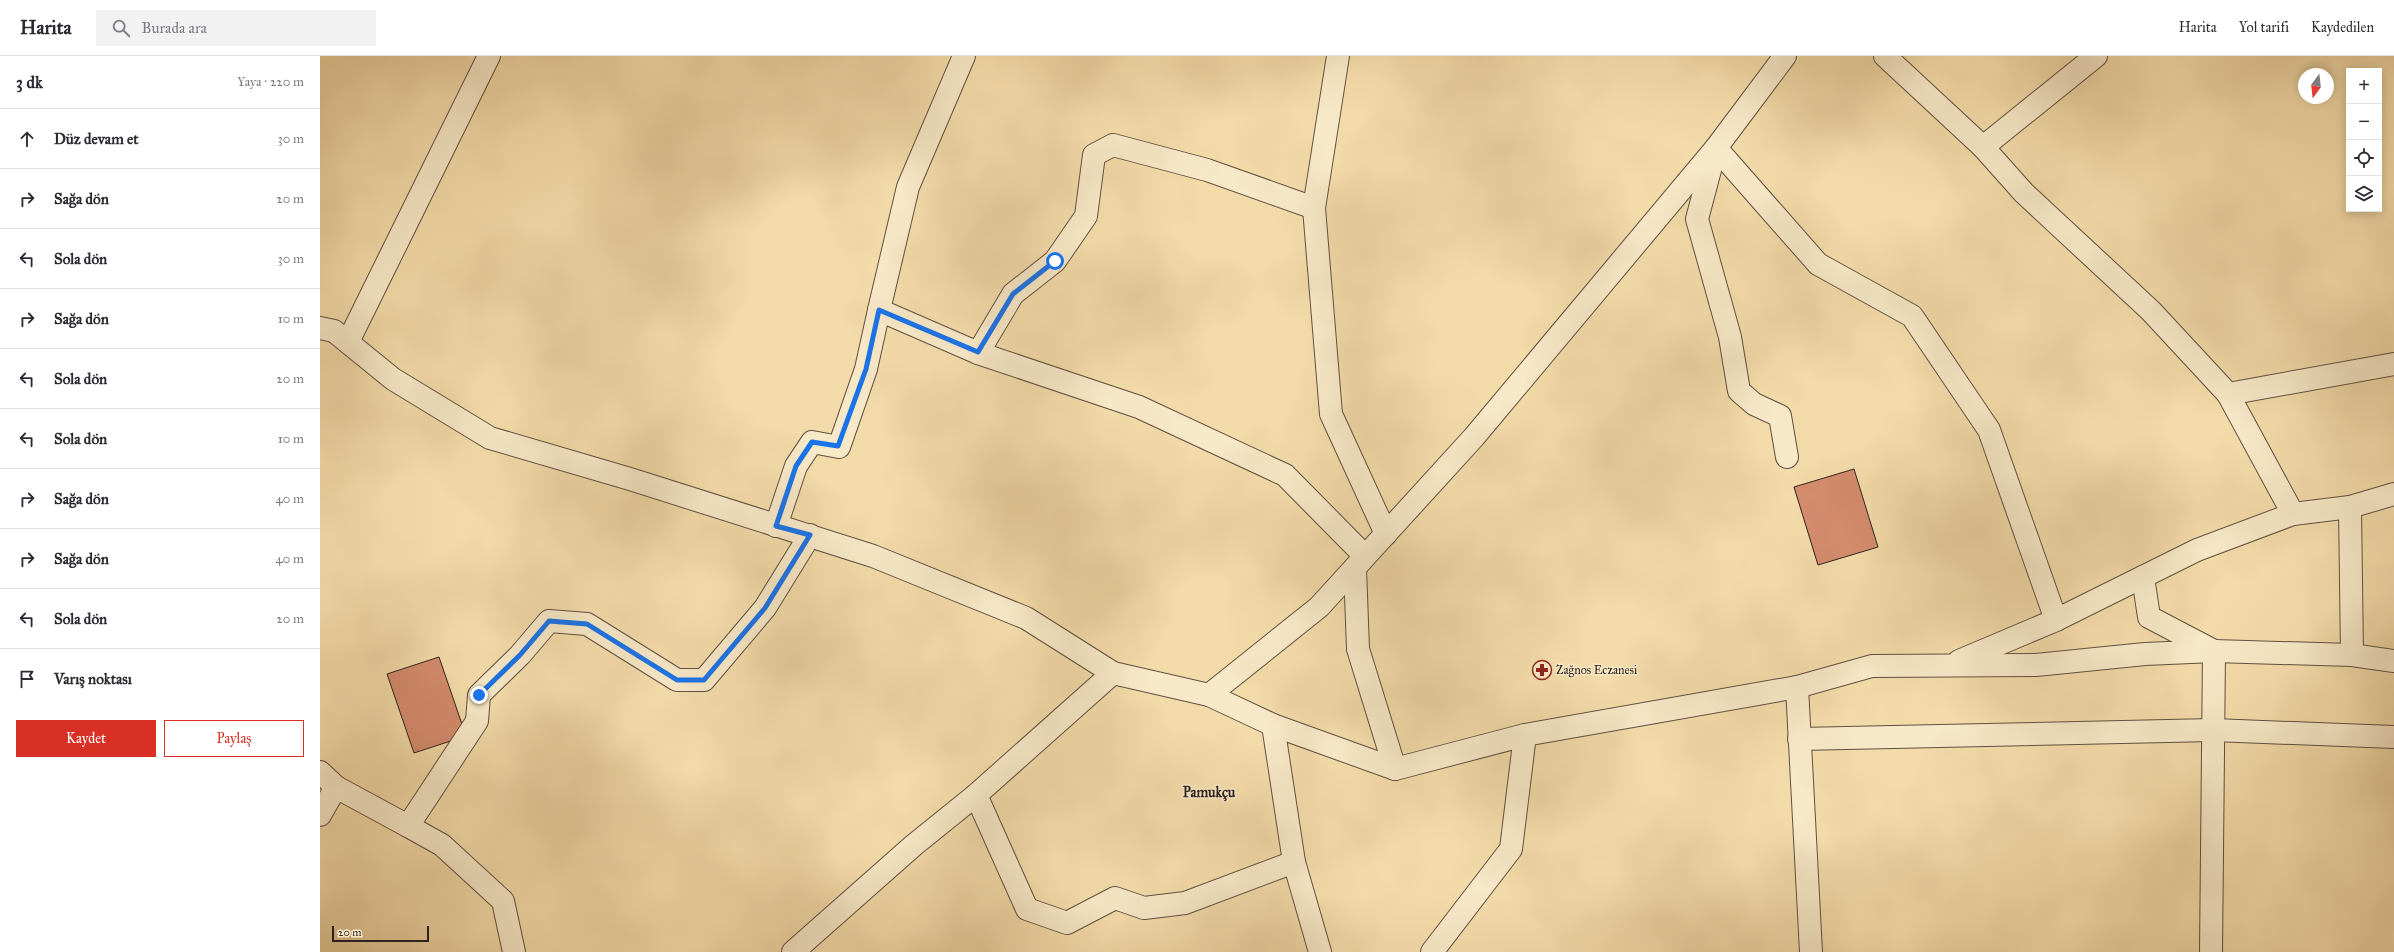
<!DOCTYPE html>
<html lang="tr">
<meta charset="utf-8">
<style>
body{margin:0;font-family:"IM FELL Great Primer",serif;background:#f2f2f3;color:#2b2b33}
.controls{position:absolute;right:12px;top:12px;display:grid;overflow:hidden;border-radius:0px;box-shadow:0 2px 10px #0003}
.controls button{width:36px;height:36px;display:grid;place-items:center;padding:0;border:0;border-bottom:1px solid #e1e1e2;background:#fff;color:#2b2b33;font:20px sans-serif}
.compass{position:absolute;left:1978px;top:12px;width:36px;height:36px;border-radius:50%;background:#fff;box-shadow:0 2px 10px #0003;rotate:195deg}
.scale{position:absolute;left:12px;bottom:10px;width:97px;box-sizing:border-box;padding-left:4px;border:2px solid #2f221e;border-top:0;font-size:11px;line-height:14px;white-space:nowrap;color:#2f221e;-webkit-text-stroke:3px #f7e8c7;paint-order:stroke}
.stop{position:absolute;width:12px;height:12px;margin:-9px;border:3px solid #1a73e8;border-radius:50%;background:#fff}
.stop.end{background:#1a73e8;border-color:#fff;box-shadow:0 1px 4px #0008}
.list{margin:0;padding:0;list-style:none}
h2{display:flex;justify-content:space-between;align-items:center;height:52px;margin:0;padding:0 16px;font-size:17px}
h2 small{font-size:13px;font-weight:400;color:#7c7c81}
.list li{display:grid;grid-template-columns:26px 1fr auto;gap:12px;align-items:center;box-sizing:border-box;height:60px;padding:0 16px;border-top:1px solid #e1e1e2}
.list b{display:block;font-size:15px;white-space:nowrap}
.list em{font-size:13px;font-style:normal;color:#7c7c81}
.actions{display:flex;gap:8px;padding:12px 16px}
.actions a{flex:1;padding:9px 0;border:1px solid #d93025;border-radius:0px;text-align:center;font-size:14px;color:#d93025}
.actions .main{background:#d93025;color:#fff}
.icon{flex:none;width:22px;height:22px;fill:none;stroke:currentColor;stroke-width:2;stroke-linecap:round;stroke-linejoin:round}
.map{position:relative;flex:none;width:2074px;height:896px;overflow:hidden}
header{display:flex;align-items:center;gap:24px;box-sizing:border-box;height:56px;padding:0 20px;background:#fff;border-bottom:1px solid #e1e1e2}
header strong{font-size:19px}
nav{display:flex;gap:22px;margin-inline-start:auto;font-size:14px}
.search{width:280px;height:36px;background:#f2f2f3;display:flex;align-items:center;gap:10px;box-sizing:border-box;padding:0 14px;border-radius:0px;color:#7c7c81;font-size:15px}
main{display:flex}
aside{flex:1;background:#fff}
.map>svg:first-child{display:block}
.building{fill:#d48c6d;stroke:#2f221e}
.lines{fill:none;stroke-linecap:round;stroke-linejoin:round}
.minor-casing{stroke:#605041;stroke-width:24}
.minor{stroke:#f7e8c7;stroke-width:22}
.route{stroke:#1a73e8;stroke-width:5}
.labels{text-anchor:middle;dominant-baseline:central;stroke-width:3;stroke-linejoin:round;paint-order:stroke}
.poi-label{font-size:12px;fill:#2f221e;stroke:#f7e8c7;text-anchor:start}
.quarter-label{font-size:14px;font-weight:bold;fill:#2f221e;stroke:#f7e8c7}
</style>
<header>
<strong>Harita</strong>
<div class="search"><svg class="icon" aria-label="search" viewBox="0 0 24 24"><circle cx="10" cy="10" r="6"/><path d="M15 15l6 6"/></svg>Burada ara</div>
<nav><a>Harita</a><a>Yol tarifi</a><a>Kaydedilen</a></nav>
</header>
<main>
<aside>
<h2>3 dk<small>Yaya · 220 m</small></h2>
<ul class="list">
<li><svg class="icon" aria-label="ahead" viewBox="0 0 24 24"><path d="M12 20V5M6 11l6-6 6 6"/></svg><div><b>Düz devam et</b></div><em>30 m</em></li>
<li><svg class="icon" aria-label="right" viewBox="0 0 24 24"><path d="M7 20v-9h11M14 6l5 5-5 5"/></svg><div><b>Sağa dön</b></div><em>20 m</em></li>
<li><svg class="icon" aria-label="left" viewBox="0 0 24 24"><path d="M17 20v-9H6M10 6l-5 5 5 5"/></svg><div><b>Sola dön</b></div><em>30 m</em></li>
<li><svg class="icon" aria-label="right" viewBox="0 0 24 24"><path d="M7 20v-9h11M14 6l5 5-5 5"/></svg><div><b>Sağa dön</b></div><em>10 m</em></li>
<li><svg class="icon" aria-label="left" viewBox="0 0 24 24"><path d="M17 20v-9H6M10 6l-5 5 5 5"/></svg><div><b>Sola dön</b></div><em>20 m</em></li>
<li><svg class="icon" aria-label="left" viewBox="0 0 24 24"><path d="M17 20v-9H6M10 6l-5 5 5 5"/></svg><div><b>Sola dön</b></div><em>10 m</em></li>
<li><svg class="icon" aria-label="right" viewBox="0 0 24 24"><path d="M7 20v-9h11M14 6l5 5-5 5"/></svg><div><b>Sağa dön</b></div><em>40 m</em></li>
<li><svg class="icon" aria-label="right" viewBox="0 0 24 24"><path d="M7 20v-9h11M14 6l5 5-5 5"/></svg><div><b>Sağa dön</b></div><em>40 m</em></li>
<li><svg class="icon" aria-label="left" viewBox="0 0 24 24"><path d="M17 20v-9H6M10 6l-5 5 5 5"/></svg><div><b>Sola dön</b></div><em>20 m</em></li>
<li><svg class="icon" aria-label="arrive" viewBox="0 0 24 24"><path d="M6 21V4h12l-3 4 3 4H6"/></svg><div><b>Varış noktası</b></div></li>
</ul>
<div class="actions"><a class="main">Kaydet</a><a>Paylaş</a></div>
</aside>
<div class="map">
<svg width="2074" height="896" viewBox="0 0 2074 896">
<rect width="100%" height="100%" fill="#f3dba9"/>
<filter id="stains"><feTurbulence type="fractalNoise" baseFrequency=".005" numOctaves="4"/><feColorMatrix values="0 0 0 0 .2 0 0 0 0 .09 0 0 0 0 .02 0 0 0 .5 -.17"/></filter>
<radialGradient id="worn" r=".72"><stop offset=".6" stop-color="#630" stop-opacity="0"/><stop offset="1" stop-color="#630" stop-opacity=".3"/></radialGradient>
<!-- building -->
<g class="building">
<polygon points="1534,413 1558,491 1498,509 1474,431"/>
<polygon points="119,601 146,680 94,697 67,618"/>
</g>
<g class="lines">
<!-- minor casing -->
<g class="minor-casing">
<g id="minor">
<polyline points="1018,0 994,152 1011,358 1066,478"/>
<polyline points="1565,0 1663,91 1776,0"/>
<polyline points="1663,91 1704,137 1831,255 1908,338 1973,458"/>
<polyline points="1396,92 1498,208 1592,260 1669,374 1736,564"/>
<polyline points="1394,99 1377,163 1410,281 1419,335 1434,348 1460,360 1467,401"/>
<polyline points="559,254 588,131 644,0"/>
<polyline points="0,272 14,275 73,323 170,382 310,423 553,500 706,562 793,617 889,639 953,669 1075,713 1205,679 1477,631 1552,610 1716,609 1825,598 1894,595 2032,599 2074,605"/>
<polyline points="28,286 169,0"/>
<polyline points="658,297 693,238 735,205 766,160 774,99 793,89 887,114 994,152"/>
<polyline points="1908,338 2074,308"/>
<polyline points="2030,451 2032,599"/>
<polyline points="456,470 476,410 492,386 519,391 546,313 559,254 658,297 819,351 965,419 1045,500"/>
<polyline points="1035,512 1038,593 1075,713"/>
<polyline points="1823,521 1829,561 1894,595 1891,896"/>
<polyline points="1639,605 1736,564 1877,494 1973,458 2030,451 2074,438"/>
<polyline points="1477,631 1491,896"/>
<polyline points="889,639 999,551 1154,381 1396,92 1465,0"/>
<polyline points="953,669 974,806 1000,896"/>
<polyline points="1479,683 1893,674 2074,681"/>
<polyline points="0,716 16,731 88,770"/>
<polyline points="656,739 707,853 747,867 795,842 824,852 865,847 974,806"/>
<polyline points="0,759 16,731"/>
<polyline points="194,896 183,845 122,789 88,770 157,665 159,639 200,599 229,565 267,568 357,624 384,624 445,552 490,479"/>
<polyline points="473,896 594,789 656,739 793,617"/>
<polyline points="1112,896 1191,793 1205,679"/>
</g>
</g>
<!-- minor -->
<use href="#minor" class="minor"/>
</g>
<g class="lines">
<!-- route -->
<polyline class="route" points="159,639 200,599 229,565 267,568 357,624 384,624 445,552 490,479 456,470 476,410 492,386 518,390 546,313 559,254 658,296 693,238 735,205"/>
</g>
<!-- icons -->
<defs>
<g id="pharmacy-ring" transform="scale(1)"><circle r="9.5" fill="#f7e8c7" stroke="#8f2418" stroke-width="1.5"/><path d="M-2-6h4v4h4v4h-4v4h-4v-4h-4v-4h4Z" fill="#8f2418"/></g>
</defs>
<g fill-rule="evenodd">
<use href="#pharmacy-ring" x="1222" y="614"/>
</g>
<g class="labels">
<!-- poi labels -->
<g class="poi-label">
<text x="1236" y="614">Zağnos Eczanesi</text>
</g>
<!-- quarter labels -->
<g class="quarter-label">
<text x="889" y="736">Pamukçu</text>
</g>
</g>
<rect width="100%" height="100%" filter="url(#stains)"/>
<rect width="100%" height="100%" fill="url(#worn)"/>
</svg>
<div class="controls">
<button>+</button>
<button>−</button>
<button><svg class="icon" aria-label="locate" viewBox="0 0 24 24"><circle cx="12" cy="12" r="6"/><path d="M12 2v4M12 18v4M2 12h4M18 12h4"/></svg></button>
<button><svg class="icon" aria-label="layers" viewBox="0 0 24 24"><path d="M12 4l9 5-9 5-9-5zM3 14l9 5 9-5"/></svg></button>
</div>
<svg class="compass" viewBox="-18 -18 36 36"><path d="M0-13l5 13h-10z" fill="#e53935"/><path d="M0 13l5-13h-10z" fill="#7c7c81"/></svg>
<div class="scale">20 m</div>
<div class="stop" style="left:735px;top:205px"></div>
<div class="stop end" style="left:159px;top:639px"></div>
</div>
</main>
